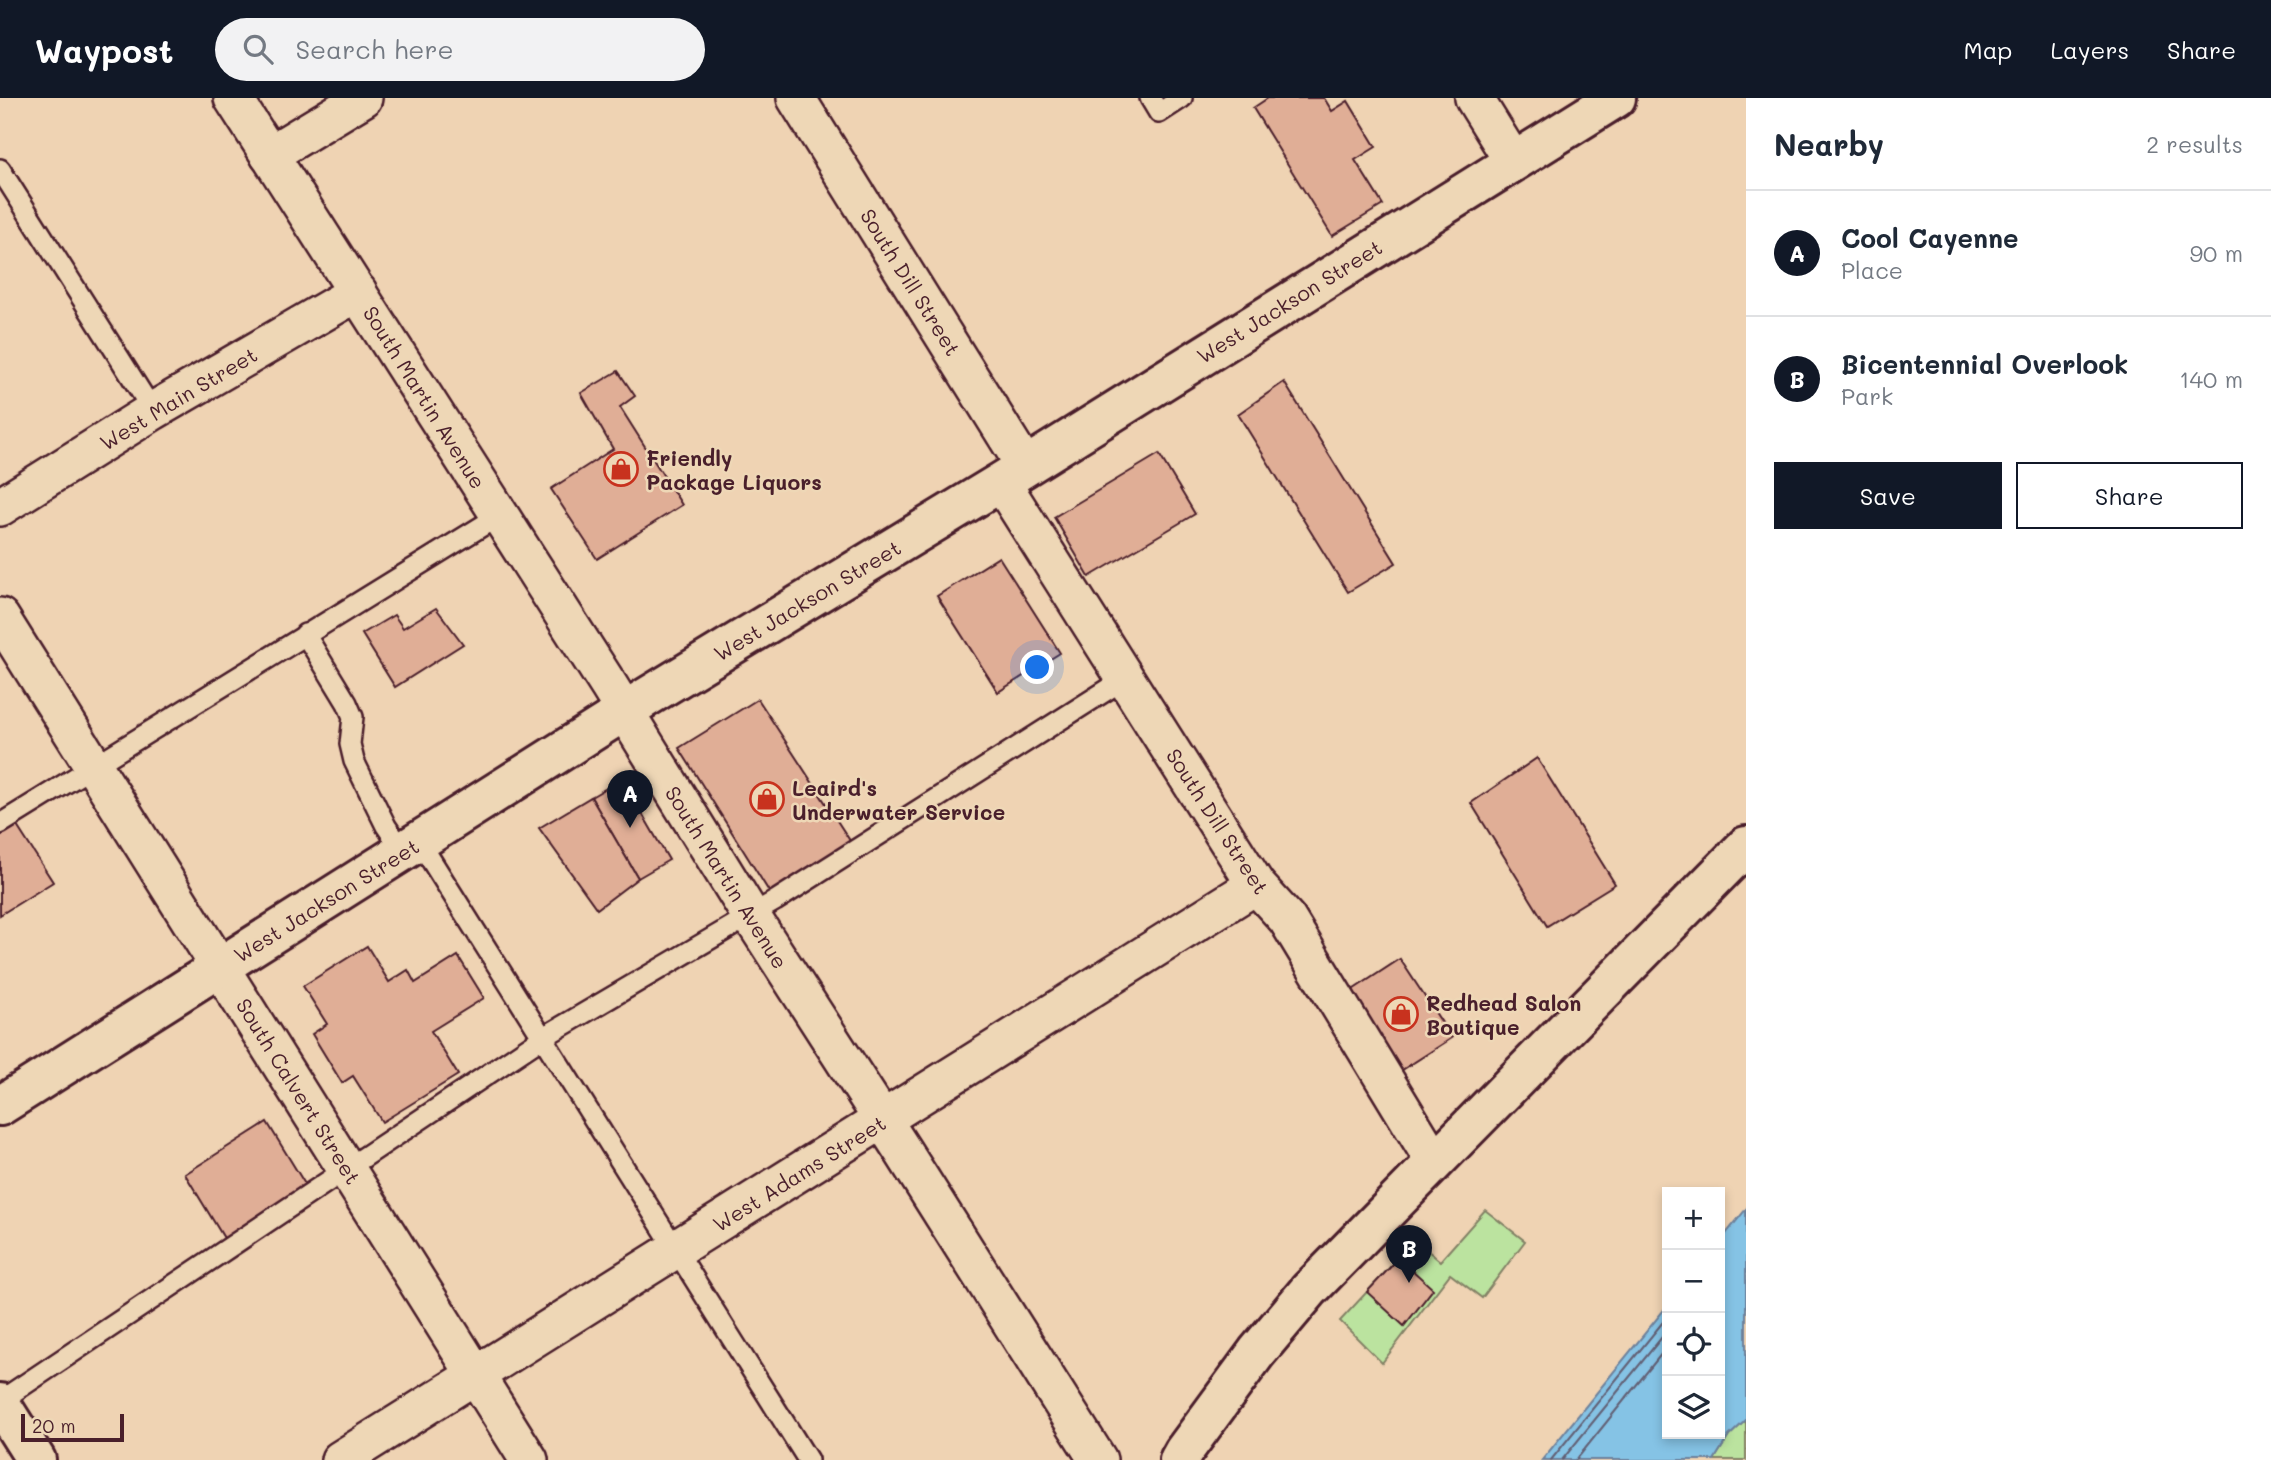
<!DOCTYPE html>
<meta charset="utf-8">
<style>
body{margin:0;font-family:Mali,sans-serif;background:#f2f2f3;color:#1f2937}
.controls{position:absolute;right:21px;bottom:21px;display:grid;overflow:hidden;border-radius:0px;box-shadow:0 4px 10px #0003}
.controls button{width:63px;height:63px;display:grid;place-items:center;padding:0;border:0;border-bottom:2px solid #e0e1e3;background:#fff;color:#1f2937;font:35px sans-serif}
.scale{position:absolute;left:21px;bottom:18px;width:103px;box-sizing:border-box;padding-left:7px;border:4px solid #4a1f2b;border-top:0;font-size:19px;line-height:24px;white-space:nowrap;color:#4a1f2b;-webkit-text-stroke:5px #eed7b6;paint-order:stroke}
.you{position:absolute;left:1038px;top:570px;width:24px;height:24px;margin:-18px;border:5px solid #fff;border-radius:50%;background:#1a73e8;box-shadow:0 0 0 10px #1a73e833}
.badge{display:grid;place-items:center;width:46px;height:46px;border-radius:50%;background:#111827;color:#fff;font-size:23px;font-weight:700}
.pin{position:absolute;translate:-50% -58px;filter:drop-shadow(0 2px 4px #0008)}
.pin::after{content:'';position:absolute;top:37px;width:24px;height:21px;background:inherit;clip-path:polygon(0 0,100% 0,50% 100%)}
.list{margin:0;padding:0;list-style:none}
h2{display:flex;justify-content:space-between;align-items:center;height:91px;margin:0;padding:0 28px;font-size:30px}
h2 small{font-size:23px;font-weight:400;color:#747a83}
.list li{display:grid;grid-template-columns:46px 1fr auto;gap:21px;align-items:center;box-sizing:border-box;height:126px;padding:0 28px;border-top:2px solid #e0e1e3}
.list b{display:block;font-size:26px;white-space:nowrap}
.list p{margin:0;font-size:23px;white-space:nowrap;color:#747a83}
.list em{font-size:23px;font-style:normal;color:#747a83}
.actions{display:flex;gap:14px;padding:21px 28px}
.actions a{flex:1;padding:16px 0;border:2px solid #111827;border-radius:0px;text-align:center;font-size:24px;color:#111827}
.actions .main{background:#111827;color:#fff}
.icon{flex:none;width:38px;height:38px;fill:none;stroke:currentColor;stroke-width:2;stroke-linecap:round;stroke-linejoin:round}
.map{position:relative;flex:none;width:1746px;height:1362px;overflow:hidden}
header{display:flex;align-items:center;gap:42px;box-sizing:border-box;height:98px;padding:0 35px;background:#111827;color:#fff}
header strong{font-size:33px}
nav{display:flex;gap:38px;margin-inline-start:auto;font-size:24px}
.search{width:490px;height:63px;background:#f2f2f3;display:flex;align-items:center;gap:18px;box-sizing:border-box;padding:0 24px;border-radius:38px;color:#747a83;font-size:26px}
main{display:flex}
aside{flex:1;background:#fff}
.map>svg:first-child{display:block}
.green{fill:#bbe39f;stroke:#828165;stroke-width:2}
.water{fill:#85c3e5;stroke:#6d819b;stroke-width:2}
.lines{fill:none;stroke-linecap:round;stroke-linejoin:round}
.shore{stroke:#626175;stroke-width:2}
.building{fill:#e0ae96;stroke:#4a1f2b;stroke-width:2}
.lane-casing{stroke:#4a1f2b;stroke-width:24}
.street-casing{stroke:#4a1f2b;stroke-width:42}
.secondary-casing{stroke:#4a1f2b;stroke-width:44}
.lane{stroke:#eed7b6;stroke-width:19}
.street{stroke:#eed7b6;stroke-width:37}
.secondary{stroke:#eed7b6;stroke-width:38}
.labels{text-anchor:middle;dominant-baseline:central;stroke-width:5;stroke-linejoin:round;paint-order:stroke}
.street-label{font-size:21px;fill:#4a1f2b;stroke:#eed7b6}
.poi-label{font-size:21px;font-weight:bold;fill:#4a1f2b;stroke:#eed7b6;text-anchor:start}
</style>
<header>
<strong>Waypost</strong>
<div class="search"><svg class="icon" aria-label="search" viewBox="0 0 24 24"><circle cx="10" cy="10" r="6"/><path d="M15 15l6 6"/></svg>Search here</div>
<nav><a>Map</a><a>Layers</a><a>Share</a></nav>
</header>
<main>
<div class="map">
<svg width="1746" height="1362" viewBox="0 0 1746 1362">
<rect width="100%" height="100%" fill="#efd3b3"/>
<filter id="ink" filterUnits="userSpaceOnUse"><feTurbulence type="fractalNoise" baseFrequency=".0143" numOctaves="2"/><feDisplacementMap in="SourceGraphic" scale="14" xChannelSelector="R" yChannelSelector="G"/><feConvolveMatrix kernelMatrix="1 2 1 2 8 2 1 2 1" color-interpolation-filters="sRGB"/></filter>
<g filter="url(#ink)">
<!-- green -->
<g class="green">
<polygon points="1485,1112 1525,1143 1482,1200 1450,1176 1382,1265 1340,1223 1415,1142 1440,1163"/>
<polygon points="1746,1322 1746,1362 1714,1362 1729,1338"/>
</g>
<!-- water -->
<polygon class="water" points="1746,1111 1746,1322 1729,1338 1714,1362 1542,1362 1667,1208 1667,1336 1720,1336 1720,1143"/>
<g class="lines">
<!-- shore -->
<g class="shore">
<polyline points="1551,1362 1667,1219"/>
<polyline points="1562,1362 1667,1233"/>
<polyline points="1576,1362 1667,1249"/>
</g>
</g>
<!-- building -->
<g class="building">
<polygon points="1268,0 1324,0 1332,13 1348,3 1376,49 1355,62 1383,107 1332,138 1253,10"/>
<polygon points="618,273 635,298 620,309 682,407 597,461 551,391 613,351 581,295"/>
<polygon points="1284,284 1396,465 1348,494 1238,316"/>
<polygon points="1159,356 1195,416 1089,479 1054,419"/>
<polygon points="999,459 1060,555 998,594 937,498"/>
<polygon points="436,510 463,546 395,589 362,536 394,517 403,530"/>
<polygon points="758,601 856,752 775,803 679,650"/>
<polygon points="1537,660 1615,786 1547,828 1471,705"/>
<polygon points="622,681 669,762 638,780 591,699"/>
<polygon points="591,699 638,780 597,811 539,730"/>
<polygon points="17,728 53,784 0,817 0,738"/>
<polygon points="367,848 389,884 408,872 415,885 458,858 484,900 431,933 458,977 382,1024 353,978 342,985 312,936 327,926 303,888"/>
<polygon points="1400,861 1452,940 1402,972 1351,893"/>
<polygon points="267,1024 311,1096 230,1150 185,1076"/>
<polygon points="1399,1160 1433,1191 1404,1228 1367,1194"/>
</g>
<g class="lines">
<!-- lane casing -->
<g class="lane-casing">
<g id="lane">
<polyline points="1150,0 1159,15 1182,0"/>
<polyline points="0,71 153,313"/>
<polyline points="305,536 347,605 353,619 350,646 354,663 386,728 403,753"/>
<polyline points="0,726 500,417"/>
<polyline points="419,743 808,1362"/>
<polyline points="0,1303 542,940 775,803 1126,580"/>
</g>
</g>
<!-- street casing -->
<g class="street-casing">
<g id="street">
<polyline points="233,0 609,588 751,818 904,1055 1098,1362"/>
<polyline points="796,0 1025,368"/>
<polyline points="1474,0 1513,63"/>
<polyline points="269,57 363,0"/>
<polyline points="1001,384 1256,787 1287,821 1434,1063"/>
<polyline points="0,409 153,313 358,194"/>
<polyline points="0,519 529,1362"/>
<polyline points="340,1362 1256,787"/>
</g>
</g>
<!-- secondary casing -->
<g class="secondary-casing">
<g id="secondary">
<polyline points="0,1008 647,599 1001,384 1616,0"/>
<polyline points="0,1305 36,1362"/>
<polyline points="1179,1362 1184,1353 1257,1254 1309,1192 1746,748"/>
</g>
</g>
<!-- lane -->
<use href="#lane" class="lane"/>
<!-- street -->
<use href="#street" class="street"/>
<!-- secondary -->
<use href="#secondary" class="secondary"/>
</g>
</g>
<!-- icons -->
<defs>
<g id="shop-ring" transform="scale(1.75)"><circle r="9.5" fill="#eed7b6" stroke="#c8321e" stroke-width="1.5"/><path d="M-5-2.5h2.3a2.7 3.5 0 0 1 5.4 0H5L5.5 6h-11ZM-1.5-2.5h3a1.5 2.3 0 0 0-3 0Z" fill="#c8321e"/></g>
</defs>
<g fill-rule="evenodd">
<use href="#shop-ring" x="621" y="371"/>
<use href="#shop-ring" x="767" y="701"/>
<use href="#shop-ring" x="1401" y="916"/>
</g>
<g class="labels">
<!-- street labels -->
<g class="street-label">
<text transform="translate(911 184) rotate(58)">South Dill Street</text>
<text transform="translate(1289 203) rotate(-32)">West Jackson Street</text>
<text transform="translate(425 299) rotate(58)">South Martin Avenue</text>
<text transform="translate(178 300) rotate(-31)">West Main Street</text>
<text transform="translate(807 502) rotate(-31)">West Jackson Street</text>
<text transform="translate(1218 723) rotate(57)">South Dill Street</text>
<text transform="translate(727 779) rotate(58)">South Martin Avenue</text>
<text transform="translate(326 802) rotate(-32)">West Jackson Street</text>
<text transform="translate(299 993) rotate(58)">South Calvert Street</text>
<text transform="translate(799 1075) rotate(-32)">West Adams Street</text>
</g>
<!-- poi labels -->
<g class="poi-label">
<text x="646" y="359">Friendly<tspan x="646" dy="24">Package Liquors</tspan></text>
<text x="792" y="689">Leaird's<tspan x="792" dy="24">Underwater Service</tspan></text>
<text x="1426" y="904">Redhead Salon<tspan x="1426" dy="24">Boutique</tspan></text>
</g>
</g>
</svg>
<div class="controls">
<button>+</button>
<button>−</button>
<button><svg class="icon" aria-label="locate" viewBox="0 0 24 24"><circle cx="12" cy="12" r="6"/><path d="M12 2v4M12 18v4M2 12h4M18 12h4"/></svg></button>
<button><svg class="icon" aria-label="layers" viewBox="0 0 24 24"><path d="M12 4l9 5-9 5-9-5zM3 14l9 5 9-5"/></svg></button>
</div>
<div class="scale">20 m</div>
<div class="you"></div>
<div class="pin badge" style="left:630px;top:730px">A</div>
<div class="pin badge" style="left:1409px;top:1185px">B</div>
</div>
<aside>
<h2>Nearby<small>2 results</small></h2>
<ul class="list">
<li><span class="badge">A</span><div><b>Cool Cayenne</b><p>Place</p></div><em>90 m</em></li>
<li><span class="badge">B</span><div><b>Bicentennial Overlook</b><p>Park</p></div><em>140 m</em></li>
</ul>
<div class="actions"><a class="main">Save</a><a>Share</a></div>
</aside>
</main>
